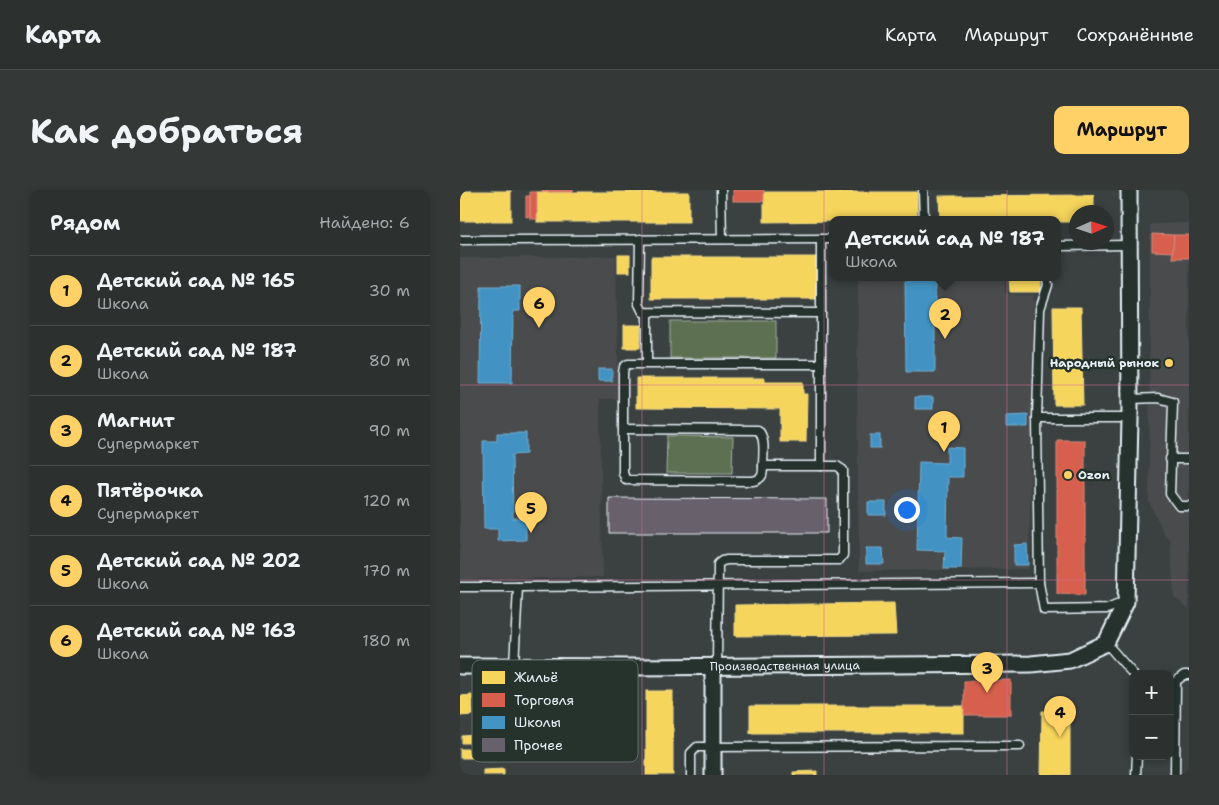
<!DOCTYPE html>
<html lang="ru">
<meta charset="utf-8">
<style>
body{margin:0;font-family:"Shantell Sans",sans-serif;background:#343938;color:#f1f3f6}
.controls{position:absolute;right:15px;bottom:15px;display:grid;overflow:hidden;border-radius:10px;box-shadow:0 2px 8px #0003}
.controls button{width:45px;height:45px;display:grid;place-items:center;padding:0;border:0;border-bottom:1px solid #484c4c;background:#2c3130;color:#f1f3f6;font:25px sans-serif}
.compass{position:absolute;left:609px;top:15px;width:45px;height:45px;border-radius:50%;background:#2c3130;box-shadow:0 2px 8px #0003;rotate:87deg}
.you{position:absolute;left:446px;top:319px;width:18px;height:18px;margin:-12px;border:4px solid #fff;border-radius:50%;background:#1a73e8;box-shadow:0 0 0 8px #1a73e833}
.badge{display:grid;place-items:center;width:32px;height:32px;border-radius:50%;background:#ffd166;color:#111;font-size:16px;font-weight:700}
.pin{position:absolute;translate:-50% -41px;filter:drop-shadow(0 1px 2px #0008)}
.pin::after{content:'';position:absolute;top:26px;width:18px;height:15px;background:inherit;clip-path:polygon(0 0,100% 0,50% 100%)}
.popup{position:absolute;left:369px;top:26px;width:232px;height:65px;box-sizing:border-box;display:grid;place-content:center;border-radius:10px;background:#2c3130;filter:drop-shadow(0 1px 4px #0005);font-size:16px;white-space:nowrap;color:#a6a9ab}
.popup b{font-size:19px;color:#f1f3f6}
.popup::after{content:'';position:absolute;left:50%;top:100%;margin-left:-10px;border:10px solid transparent;border-top-color:#2c3130}
.list{margin:0;padding:0;list-style:none}
h2{display:flex;justify-content:space-between;align-items:center;height:65px;margin:0;padding:0 20px;font-size:21px}
h2 small{font-size:16px;font-weight:400;color:#a6a9ab}
.list li{display:grid;grid-template-columns:32px 1fr auto;gap:15px;align-items:center;box-sizing:border-box;height:70px;padding:0 20px;border-top:1px solid #484c4c}
.list b{display:block;font-size:19px;white-space:nowrap}
.list p{margin:0;font-size:16px;white-space:nowrap;color:#a6a9ab}
.list em{font-size:16px;font-style:normal;color:#a6a9ab}
.map{position:relative;flex:none;width:729px;height:585px;overflow:hidden;border-radius:10px}
header{display:flex;align-items:center;gap:30px;box-sizing:border-box;height:70px;padding:0 25px;background:#2c3130;border-bottom:1px solid #484c4c}
header strong{font-size:24px}
nav{display:flex;gap:28px;margin-inline-start:auto;font-size:18px}
.intro{display:flex;align-items:center;justify-content:space-between;box-sizing:border-box;height:120px;padding:0 30px}
h1{margin:0;font-size:35px}
.button{padding:12px 22px;border-radius:10px;background:#ffd166;color:#111;font-size:18px;font-weight:700}
main{display:flex;gap:30px;padding:0 30px}
aside{flex:1;background:#2c3130;border-radius:10px;box-shadow:0 2px 8px #0003}
.map>svg:first-child{display:block}
.built{fill:#484b4d}
.green{fill:#5d6f51;stroke:#a2b0a4}
.homes{fill:#f6d55c;stroke:#f2dd8b}
.shops{fill:#d6604d;stroke:#db8c80}
.schools{fill:#4393c3;stroke:#74afd3}
.building{fill:#67616b;stroke:#e8f1f8}
.lines{fill:none;stroke-linecap:round;stroke-linejoin:round}
.service-casing{stroke:#e8f1f8;stroke-width:11}
.minor-casing{stroke:#e8f1f8;stroke-width:19}
.service{stroke:#26332d;stroke-width:8}
.minor{stroke:#26332d;stroke-width:15}
.grid{fill:none;stroke:#d16f9a;stroke-width:1;stroke-opacity:0.55}
.poi-dot{fill:#ffd166;stroke:#26332d;stroke-width:2}
.labels{text-anchor:middle;dominant-baseline:central;stroke-width:5;stroke-linejoin:round;paint-order:stroke}
.poi-label{font-size:12px;font-weight:bold;fill:#e8f1f8;stroke:#26332d;text-anchor:end}
.street-label{font-size:12px;fill:#e8f1f8;stroke:#26332d}
.key{fill:#26332d;stroke:#606c6a;stroke-width:1}
.key-label{font-size:14px;fill:#e8f1f8}
</style>
<header>
<strong>Карта</strong>
<nav><a>Карта</a><a>Маршрут</a><a>Сохранённые</a></nav>
</header>
<div class="intro"><h1>Как добраться</h1><a class="button">Маршрут</a></div>
<main>
<aside>
<h2>Рядом<small>Найдено: 6</small></h2>
<ul class="list">
<li><span class="badge">1</span><div><b>Детский сад № 165</b><p>Школа</p></div><em>30 m</em></li>
<li><span class="badge">2</span><div><b>Детский сад № 187</b><p>Школа</p></div><em>80 m</em></li>
<li><span class="badge">3</span><div><b>Магнит</b><p>Супермаркет</p></div><em>90 m</em></li>
<li><span class="badge">4</span><div><b>Пятёрочка</b><p>Супермаркет</p></div><em>120 m</em></li>
<li><span class="badge">5</span><div><b>Детский сад № 202</b><p>Школа</p></div><em>170 m</em></li>
<li><span class="badge">6</span><div><b>Детский сад № 163</b><p>Школа</p></div><em>180 m</em></li>
</ul>
</aside>
<div class="map">
<svg width="729" height="585" viewBox="0 0 729 585">
<rect width="100%" height="100%" fill="#3a4140"/>
<filter id="ink" filterUnits="userSpaceOnUse"><feTurbulence type="fractalNoise" baseFrequency=".02" numOctaves="2"/><feDisplacementMap in="SourceGraphic" scale="10" xChannelSelector="R" yChannelSelector="G"/><feConvolveMatrix kernelMatrix="1 2 1 2 8 2 1 2 1" color-interpolation-filters="sRGB"/></filter>
<g filter="url(#ink)">
<!-- built -->
<g class="built">
<polygon points="729,33 729,419 714,407 710,349 705,346 689,312 690,34"/>
<polygon points="156,66 159,209 140,209 143,387 0,390 0,68"/>
<polygon points="398,88 545,88 545,104 574,105 569,379 399,381 397,193"/>
</g>
<!-- green -->
<g class="green">
<rect x="210" y="131" width="106" height="37"/>
<polygon points="207,246 273,247 272,283 206,283"/>
</g>
<!-- homes -->
<g class="homes">
<rect x="0" y="1" width="51" height="30"/>
<rect x="77" y="2" width="152" height="30"/>
<polygon points="304,2 457,2 457,30 304,32"/>
<polygon points="634,5 634,22 616,22 616,32 598,32 598,30 480,30 479,6"/>
<rect x="158" y="65" width="12" height="17"/>
<polygon points="191,67 359,67 358,109 191,109"/>
<polygon points="549,88 581,88 581,102 550,102"/>
<polygon points="593,117 621,117 623,215 594,215"/>
<polygon points="164,135 181,135 180,158 164,158"/>
<polygon points="176,188 305,188 305,192 343,192 343,204 347,204 346,252 320,252 320,219 176,218"/>
<polygon points="434,413 436,445 275,446 275,415"/>
<rect x="186" y="501" width="27" height="84"/>
<polygon points="81,504 107,504 107,528 88,528 88,518 81,518"/>
<polygon points="12,505 13,525 0,526 0,506"/>
<polygon points="29,506 46,506 45,522 29,521"/>
<rect x="290" y="516" width="214" height="27"/>
<polygon points="582,521 610,521 610,585 581,585"/>
<polygon points="14,545 14,553 2,553 2,546"/>
<rect x="0" y="559" width="12" height="9"/>
<rect x="20" y="559" width="14" height="12"/>
<polygon points="44,579 44,585 23,585 23,580"/>
<polygon points="357,581 357,585 333,585 333,582"/>
</g>
<!-- shops -->
<g class="shops">
<rect x="82" y="0" width="31" height="2"/>
<rect x="273" y="0" width="31" height="11"/>
<rect x="70" y="2" width="7" height="27"/>
<polygon points="66,6 70,6 70,26 66,27"/>
<polygon points="692,44 714,45 713,62 692,61"/>
<polygon points="714,45 729,45 729,68 712,68"/>
<polygon points="597,250 625,250 625,405 597,404"/>
<polygon points="551,490 551,525 504,525 504,491"/>
<polygon points="115,494 151,494 151,547 115,548"/>
</g>
<!-- schools -->
<g class="schools">
<polygon points="475,90 475,182 446,182 445,91"/>
<polygon points="21,96 60,96 60,121 53,121 52,193 20,193"/>
<rect x="138" y="179" width="14" height="12"/>
<rect x="455" y="207" width="18" height="12"/>
<polygon points="568,225 568,237 546,237 546,226"/>
<polygon points="37,243 66,243 66,264 52,265 53,328 66,328 66,350 38,351 38,339 24,339 23,251 37,251"/>
<rect x="410" y="245" width="10" height="13"/>
<polygon points="487,257 503,258 503,287 488,287 487,347 502,348 501,379 484,379 485,361 457,360 459,272 487,273"/>
<rect x="408" y="312" width="18" height="13"/>
<polygon points="567,354 568,375 554,375 554,355"/>
<polygon points="406,358 423,358 424,374 406,374"/>
</g>
<!-- building -->
<polygon class="building" points="149,308 367,309 367,343 149,343"/>
<g class="lines">
<!-- service casing -->
<g class="service-casing">
<g id="service">
<polyline points="261,0 262,49"/>
<polyline points="463,0 464,30"/>
<polyline points="180,49 179,114 183,122 361,123"/>
<polyline points="0,50 372,49"/>
<polyline points="598,56 669,55"/>
<polyline points="587,88 588,95 580,119 577,228 579,393 584,420 647,419 664,412"/>
<polyline points="187,173 187,123"/>
<polyline points="670,209 698,208 713,212 710,304 719,316 729,316"/>
<polyline points="577,228 670,228"/>
<path d="M163,239L298,240C306,248 303,265 303,276"/>
<polyline points="710,269 729,269"/>
<path d="M361,276H303C303,284 303,289 293,291L169,290H166L163,283V183L164,177L168,174H361"/>
<polyline points="0,397 58,397 54,476"/>
<polyline points="58,397 579,393"/>
<polyline points="646,453 673,484"/>
<polyline points="257,477 258,374 262,371 267,370 379,370 383,365 383,280 377,276 361,276 361,49"/>
<polyline points="231,585 231,563 237,557 560,556"/>
<polyline points="676,585 677,566"/>
<polyline points="715,585 716,491 724,485 729,485"/>
</g>
</g>
<!-- minor casing -->
<g class="minor-casing">
<g id="minor">
<path id="s1" d="M0,476L172,477L571,474L610,470L646,453L666,412L670,228L669,0"/>
<polyline points="253,585 253,477"/>
</g>
</g>
<!-- service -->
<use href="#service" class="service"/>
<!-- minor -->
<use href="#minor" class="minor"/>
</g>
</g>
<!-- grid -->
<path class="grid" d="M182,0V585M364,0V585M547,0V585M0,195H729M0,390H729"/>
<!-- markers -->
<g class="poi-dot">
<circle cx="709" cy="173" r="5"/>
<circle cx="608" cy="285" r="5"/>
</g>
<g class="labels">
<!-- poi labels -->
<g class="poi-label">
<text x="699" y="173">Народный рынок</text>
<text x="618" y="285" text-anchor="start">Ozon</text>
</g>
<!-- street labels -->
<g class="street-label">
<text stroke="none"><textPath href="#s1" startOffset="325">Производственная улица</textPath></text>
</g>
</g>
<!-- legend -->
<rect x="12" y="470" width="166" height="102" rx="8" class="key"/>
<rect x="22" y="481" width="23" height="13" fill="#f6d55c"/>
<rect x="22" y="503" width="23" height="14" fill="#d6604d"/>
<rect x="22" y="526" width="23" height="13" fill="#4393c3"/>
<rect x="22" y="548" width="23" height="14" fill="#67616b"/>
<g class="key-label">
<text x="54" y="492">Жильё</text>
<text x="54" y="515">Торговля</text>
<text x="54" y="537">Школы</text>
<text x="54" y="560">Прочее</text>
</g>
</svg>
<div class="controls">
<button>+</button>
<button>−</button>
</div>
<svg class="compass" viewBox="-18 -18 36 36"><path d="M0-13l5 13h-10z" fill="#e53935"/><path d="M0 13l5-13h-10z" fill="#a6a9ab"/></svg>
<div class="you"></div>
<div class="pin badge" style="left:484px;top:262px">1</div>
<div class="pin badge" style="left:485px;top:149px">2</div>
<div class="popup"><b>Детский сад № 187</b>Школа</div>
<div class="pin badge" style="left:527px;top:503px">3</div>
<div class="pin badge" style="left:600px;top:547px">4</div>
<div class="pin badge" style="left:71px;top:343px">5</div>
<div class="pin badge" style="left:79px;top:138px">6</div>
</div>
</main>
